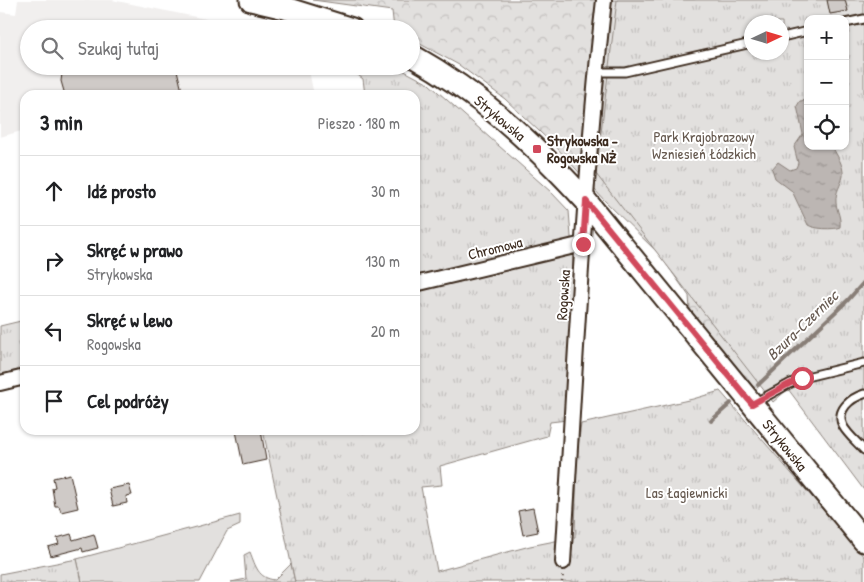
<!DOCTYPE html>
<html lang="pl">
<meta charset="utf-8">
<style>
body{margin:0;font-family:"Patrick Hand",sans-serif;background:#f2f2f2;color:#202124}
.controls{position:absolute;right:15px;top:15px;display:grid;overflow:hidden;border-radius:10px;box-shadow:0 1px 4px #0004}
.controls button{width:45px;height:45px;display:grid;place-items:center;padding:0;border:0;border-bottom:1px solid #e0e0e0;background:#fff;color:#202124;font:25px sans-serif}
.compass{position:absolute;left:744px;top:15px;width:45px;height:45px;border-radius:50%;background:#fff;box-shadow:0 1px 4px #0004;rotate:86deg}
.stop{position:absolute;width:15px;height:15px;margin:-11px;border:4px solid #d1495b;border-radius:50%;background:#fff}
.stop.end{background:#d1495b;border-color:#fff;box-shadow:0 1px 5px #0008}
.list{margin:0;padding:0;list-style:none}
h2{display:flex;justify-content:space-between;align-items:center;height:65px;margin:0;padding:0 20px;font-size:21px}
h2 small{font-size:16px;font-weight:400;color:#757577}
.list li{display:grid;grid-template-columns:32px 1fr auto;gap:15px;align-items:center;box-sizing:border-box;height:70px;padding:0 20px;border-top:1px solid #e0e0e0}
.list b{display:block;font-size:19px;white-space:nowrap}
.list p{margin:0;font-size:16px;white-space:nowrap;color:#757577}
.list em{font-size:16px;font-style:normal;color:#757577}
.icon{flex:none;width:28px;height:28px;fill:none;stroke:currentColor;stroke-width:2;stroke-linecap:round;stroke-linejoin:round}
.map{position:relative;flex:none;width:864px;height:582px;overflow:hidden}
.search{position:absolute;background:#fff;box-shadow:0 1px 4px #0004;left:20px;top:20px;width:400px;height:55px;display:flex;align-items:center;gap:12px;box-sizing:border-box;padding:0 18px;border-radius:28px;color:#757577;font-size:19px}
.panel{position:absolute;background:#fff;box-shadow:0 1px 4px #0004;left:20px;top:90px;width:400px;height:345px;border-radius:15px}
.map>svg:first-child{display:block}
.built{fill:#f1efee}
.grass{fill:#e2e0de;stroke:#8e857e}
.forest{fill:url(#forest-crowns);stroke:#8e857e}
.park{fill:url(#park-tufts);stroke:#8e857e;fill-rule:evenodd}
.water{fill:url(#water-ripples);stroke:#887e77}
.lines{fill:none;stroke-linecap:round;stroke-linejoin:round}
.stream{stroke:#887e77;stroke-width:4}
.building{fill:#cfcac7;stroke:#3b2a1e}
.lane-casing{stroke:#3b2a1e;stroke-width:11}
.street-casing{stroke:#3b2a1e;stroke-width:18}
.primary-casing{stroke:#3b2a1e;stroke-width:25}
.path{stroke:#3b2a1e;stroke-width:2.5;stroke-dasharray:1 4;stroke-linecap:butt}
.lane{stroke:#fff;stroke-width:7}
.street{stroke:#fff;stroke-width:14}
.primary{stroke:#fff;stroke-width:21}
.route{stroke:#d1495b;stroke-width:6}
.poi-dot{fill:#d1495b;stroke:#fff;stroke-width:2}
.labels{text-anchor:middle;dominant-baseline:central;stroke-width:4;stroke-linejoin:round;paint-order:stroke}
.street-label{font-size:15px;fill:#3b2a1e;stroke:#fff}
.park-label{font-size:15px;fill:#65584e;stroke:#fff}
.poi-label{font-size:15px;font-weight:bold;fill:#3b2a1e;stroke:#fff;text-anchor:start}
.water-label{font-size:16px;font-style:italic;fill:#685b52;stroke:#fff}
</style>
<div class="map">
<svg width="864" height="582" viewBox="0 0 864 582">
<defs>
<pattern id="forest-crowns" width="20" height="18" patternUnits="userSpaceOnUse" patternTransform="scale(1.25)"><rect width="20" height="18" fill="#e2e0de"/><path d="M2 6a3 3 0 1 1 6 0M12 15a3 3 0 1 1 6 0" fill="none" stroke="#c3c0be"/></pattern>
<pattern id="park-tufts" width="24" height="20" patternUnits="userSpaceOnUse" patternTransform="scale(1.25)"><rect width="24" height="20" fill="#e2e0de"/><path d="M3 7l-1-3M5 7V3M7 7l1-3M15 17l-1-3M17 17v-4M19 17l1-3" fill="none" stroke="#c3c0be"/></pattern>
<pattern id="water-ripples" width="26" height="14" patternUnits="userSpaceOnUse" patternTransform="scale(1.25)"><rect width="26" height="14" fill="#bcb6b3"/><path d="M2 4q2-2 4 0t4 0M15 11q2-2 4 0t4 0" fill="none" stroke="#9a9491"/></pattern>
</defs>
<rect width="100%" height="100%" fill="#fff"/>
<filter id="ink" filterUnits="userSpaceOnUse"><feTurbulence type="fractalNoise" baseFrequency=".02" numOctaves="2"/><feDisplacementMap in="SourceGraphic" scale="10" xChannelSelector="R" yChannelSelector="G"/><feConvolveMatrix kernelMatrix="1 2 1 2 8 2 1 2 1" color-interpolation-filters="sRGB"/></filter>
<g filter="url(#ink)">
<!-- built -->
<polygon class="built" points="18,0 112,0 255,29 29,29 29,66 308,66 314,95 25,95 25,130 0,137 0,12 16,14"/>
<!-- grass -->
<polygon class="grass" points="240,515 240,525 227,531 200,582 82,582 77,559"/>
<!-- forest -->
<g class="forest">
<polygon points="313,0 695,0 752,52 782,52 808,146 845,146 864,101 782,365 755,390 690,310 689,296 659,254 604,200 557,148 505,99 459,65 411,39 411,29 394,29 392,11"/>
<path d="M250,552C256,567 258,578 275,580L291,564L295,582H231L246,579L244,555Z"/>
</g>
<!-- park -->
<g class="park">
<path d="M617,0H864V490L788,389L773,402L596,174ZM808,19H845V146H808ZM752,22H782V52H752Z"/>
<polygon points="334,66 395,66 429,84 551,192 569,211 574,275 567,420 550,422 547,436 440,466 442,485 421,487 437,571 530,546 575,537 577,455 581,424 693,399 720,391 864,557 864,582 295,582 263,430 415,430 415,95 365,95 363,79 354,72"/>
<polygon points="25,320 25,368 0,375 0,326"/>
<polygon points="77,559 82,582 0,582 0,574"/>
</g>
<!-- water -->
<path class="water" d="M808,100V146H832C837,156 844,165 843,176C841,186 835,191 836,203C837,212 841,216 840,227C833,230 814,229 808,225L792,191L775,178L772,169L778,162L790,170L796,168L798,163L794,147L803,134L797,106L800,101Z"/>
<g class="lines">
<!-- stream -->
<g class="stream">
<polyline points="758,385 848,300 864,282"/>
<polyline points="711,421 731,403"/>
</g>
</g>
<!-- building -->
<g class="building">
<polygon points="827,0 845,0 848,11 830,14"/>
<polygon points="63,66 113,66 137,70 151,66 176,66 183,95 65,95 61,81"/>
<polygon points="242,430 261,430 266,460 243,465 236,431"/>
<polygon points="70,474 78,508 61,512 59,506 55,506 52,488 55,487 53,478"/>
<polygon points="129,485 132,495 126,496 127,503 113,506 109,489"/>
<polygon points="533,508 538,532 523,535 518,511"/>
<polygon points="71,534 73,540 94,534 98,548 83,552 82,548 51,556 48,547 59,544 57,538"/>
</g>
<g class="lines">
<!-- lane casing -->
<g class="lane-casing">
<g id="lane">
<polyline points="845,23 864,19"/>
<polyline points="782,37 808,31"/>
<polyline points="596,72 625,72 752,43"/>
<path d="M864,394C851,398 835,410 843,426C847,434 858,443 864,450"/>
<polyline points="754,403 789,384 802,378 864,363"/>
</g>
</g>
<!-- street casing -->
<g class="street-casing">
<g id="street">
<polyline points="415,284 583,244"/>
<polyline points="0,383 25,377"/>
<path d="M563,562C575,375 583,187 604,0"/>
</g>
</g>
<!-- primary casing -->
<g class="primary-casing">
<g id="primary">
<polyline points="251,0 285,8 352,29"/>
<path d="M411,55C482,95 532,142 586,201L864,541"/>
</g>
</g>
<!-- path -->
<polyline class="path" points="562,582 563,574"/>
<!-- lane -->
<use href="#lane" class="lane"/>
<!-- street -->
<use href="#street" class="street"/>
<!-- primary -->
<use href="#primary" class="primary"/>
</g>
</g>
<g class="lines" filter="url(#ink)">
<!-- route -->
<polyline class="route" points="583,244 586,201 752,404 789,384 802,378"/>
</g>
<!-- markers -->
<rect class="poi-dot" x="532" y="144" width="10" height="10" rx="2.5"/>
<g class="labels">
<!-- street labels -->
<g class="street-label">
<text transform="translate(500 118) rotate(40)">Strykowska</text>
<text transform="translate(495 248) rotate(-14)">Chromowa</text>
<text transform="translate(563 295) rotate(-86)">Rogowska</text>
<text transform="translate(785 445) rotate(51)">Strykowska</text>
</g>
<!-- park labels -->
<g class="park-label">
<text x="704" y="136">Park Krajobrazowy<tspan x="704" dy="17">Wzniesień Łódzkich</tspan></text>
<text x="687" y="492">Las Łagiewnicki</text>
</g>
<!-- poi labels -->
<g class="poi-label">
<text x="547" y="140">Strykowska -<tspan x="547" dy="17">Rogowska NŻ</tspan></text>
</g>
<!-- water labels -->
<g class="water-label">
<text transform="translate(802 325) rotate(-44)">Bzura-Czerniec</text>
</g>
</g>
</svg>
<div class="controls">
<button>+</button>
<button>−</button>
<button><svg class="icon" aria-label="locate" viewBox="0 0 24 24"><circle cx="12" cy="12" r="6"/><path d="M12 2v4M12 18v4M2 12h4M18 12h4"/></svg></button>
</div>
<svg class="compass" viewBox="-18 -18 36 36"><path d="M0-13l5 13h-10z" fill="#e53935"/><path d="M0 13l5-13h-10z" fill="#757577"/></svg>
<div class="stop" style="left:802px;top:378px"></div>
<div class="stop end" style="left:583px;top:244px"></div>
<div class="search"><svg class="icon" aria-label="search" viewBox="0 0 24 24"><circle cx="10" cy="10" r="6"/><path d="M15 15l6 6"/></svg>Szukaj tutaj</div>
<section class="panel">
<h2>3 min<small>Pieszo · 180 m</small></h2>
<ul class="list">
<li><svg class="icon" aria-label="ahead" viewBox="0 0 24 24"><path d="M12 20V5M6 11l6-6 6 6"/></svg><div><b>Idź prosto</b></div><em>30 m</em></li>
<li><svg class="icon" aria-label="right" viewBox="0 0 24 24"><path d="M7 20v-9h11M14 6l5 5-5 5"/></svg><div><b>Skręć w prawo</b><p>Strykowska</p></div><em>130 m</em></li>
<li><svg class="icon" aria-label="left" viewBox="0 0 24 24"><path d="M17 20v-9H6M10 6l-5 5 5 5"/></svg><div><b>Skręć w lewo</b><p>Rogowska</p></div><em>20 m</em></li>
<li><svg class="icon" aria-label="arrive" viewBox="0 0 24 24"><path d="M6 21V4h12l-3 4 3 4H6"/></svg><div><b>Cel podróży</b></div></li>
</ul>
</section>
</div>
